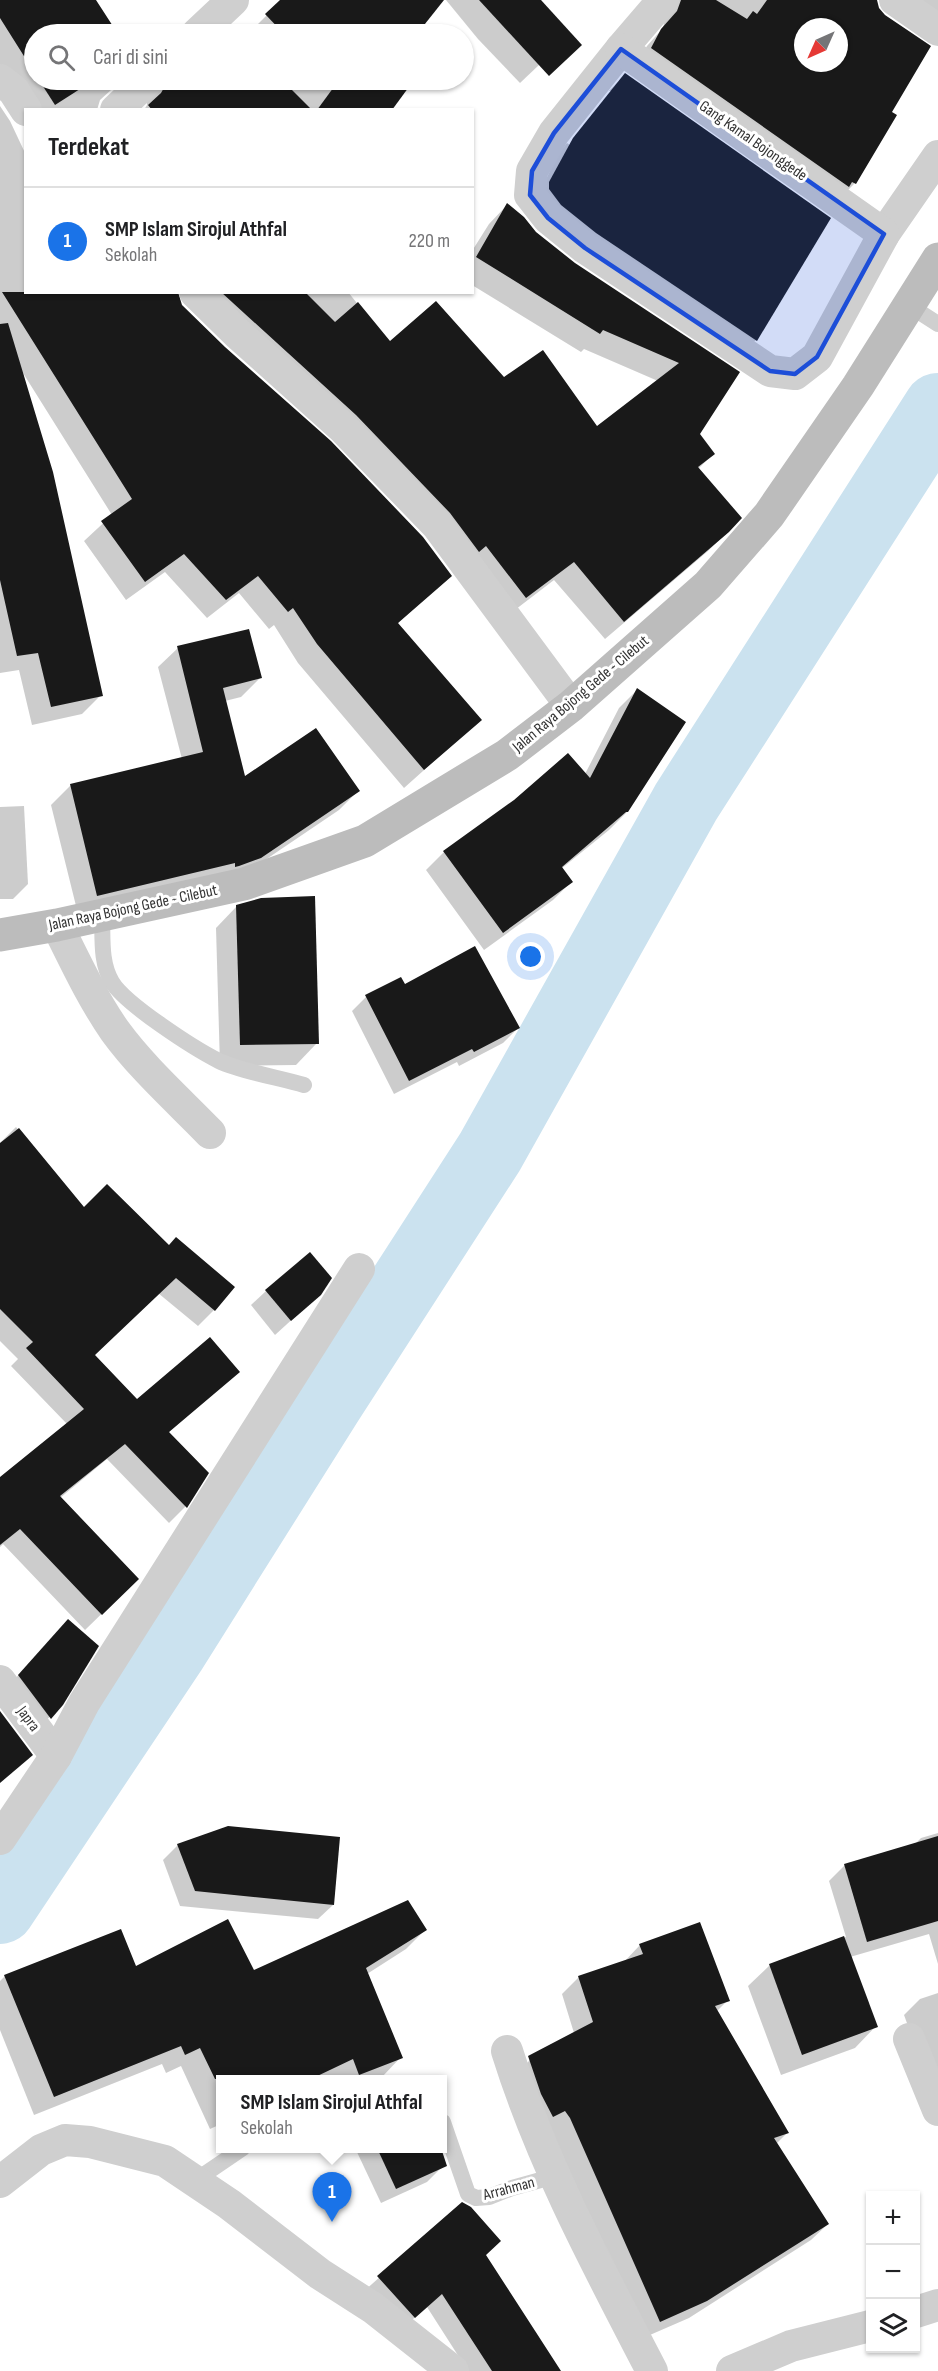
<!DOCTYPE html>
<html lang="id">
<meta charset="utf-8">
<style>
body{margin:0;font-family:"Sofia Sans Condensed",sans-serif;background:#f6f6f6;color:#202124}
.controls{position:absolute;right:18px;bottom:18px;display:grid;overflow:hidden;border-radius:0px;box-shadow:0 2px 4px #0004}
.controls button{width:54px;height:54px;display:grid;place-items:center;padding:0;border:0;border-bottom:2px solid #e0e0e0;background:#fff;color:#202124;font:30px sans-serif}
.compass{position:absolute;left:794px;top:18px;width:54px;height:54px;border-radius:50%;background:#fff;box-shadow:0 2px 4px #0004;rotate:225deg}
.you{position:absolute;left:531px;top:957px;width:21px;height:21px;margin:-15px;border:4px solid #fff;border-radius:50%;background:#1a73e8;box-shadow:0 0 0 9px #1a73e833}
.badge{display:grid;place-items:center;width:39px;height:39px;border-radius:50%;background:#1a73e8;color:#fff;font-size:20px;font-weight:700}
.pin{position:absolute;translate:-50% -50px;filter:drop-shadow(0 2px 3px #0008)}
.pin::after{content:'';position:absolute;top:32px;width:21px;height:18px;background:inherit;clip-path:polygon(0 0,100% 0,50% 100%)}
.popup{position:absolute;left:216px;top:2075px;width:231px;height:78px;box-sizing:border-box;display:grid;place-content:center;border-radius:0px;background:#fff;filter:drop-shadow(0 2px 4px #0005);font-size:20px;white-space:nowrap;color:#757577}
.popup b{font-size:22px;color:#202124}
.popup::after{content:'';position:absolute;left:50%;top:100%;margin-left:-12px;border:12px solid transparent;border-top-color:#fff}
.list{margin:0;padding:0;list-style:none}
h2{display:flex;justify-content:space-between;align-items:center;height:78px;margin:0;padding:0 24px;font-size:26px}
h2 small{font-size:20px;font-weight:400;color:#757577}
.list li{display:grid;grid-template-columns:39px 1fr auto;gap:18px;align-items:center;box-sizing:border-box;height:108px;padding:0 24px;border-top:2px solid #e0e0e0}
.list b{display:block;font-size:22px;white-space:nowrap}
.list p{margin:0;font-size:20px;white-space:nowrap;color:#757577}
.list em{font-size:20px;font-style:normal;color:#757577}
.icon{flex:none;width:33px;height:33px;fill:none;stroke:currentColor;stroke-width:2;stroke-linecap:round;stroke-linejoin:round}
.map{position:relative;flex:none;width:938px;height:2371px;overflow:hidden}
.search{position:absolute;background:#fff;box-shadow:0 2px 4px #0004;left:24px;top:24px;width:450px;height:66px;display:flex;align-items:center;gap:15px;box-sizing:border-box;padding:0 21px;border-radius:33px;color:#757577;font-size:22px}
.panel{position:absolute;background:#fff;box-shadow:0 2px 4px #0004;left:24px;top:108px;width:450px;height:186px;border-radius:0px}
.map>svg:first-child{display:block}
.shadow{fill:#0003;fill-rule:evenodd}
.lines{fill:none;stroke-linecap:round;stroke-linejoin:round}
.river{stroke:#cbe2ef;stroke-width:70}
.building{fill:#191919;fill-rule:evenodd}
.lane{stroke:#cfcfcf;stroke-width:16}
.street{stroke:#cfcfcf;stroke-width:32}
.secondary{stroke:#bcbcbc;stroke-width:33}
.marked{fill:#1d4ed8;fill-opacity:0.2;stroke:#1d4ed8;stroke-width:4.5;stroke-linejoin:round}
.labels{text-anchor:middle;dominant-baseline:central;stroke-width:6;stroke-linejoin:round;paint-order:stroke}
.street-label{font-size:16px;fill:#323232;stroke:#fff}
</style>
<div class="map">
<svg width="938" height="2371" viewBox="0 0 938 2371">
<rect width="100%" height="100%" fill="#fff"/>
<!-- shadow -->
<g class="shadow">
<polygon points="0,0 94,0 117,34 34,34 34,80 122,80 100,100 97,110 26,110 26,126 14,106 0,66"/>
<polygon points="282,0 442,0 415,34 248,34"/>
<polygon points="446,0 530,0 539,65 520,83 478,39"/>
<path d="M674,0H876L890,112L895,116L854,184L840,198L637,63L647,46L663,28L666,14ZM803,27H839V63H803Z"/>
<polygon points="891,0 938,0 938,25"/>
<polygon points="625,75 756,340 739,356 533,207 557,156 567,143 570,145 612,91 609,91"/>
<polygon points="160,80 186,80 195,89 205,80 412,80 390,110 144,110 147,105 146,93"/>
<polygon points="0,106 10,121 26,155 26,292 348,292 389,343 504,379 596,428 658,381 584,349 581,352 472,285 472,251 489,224 507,205 535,233 574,264 737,373 698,434 713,454 698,469 728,531 708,551 605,639 554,580 507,616 432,531 189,297 176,293 181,306 450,575 397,624 480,720 404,788 298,663 274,625 269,629 239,593 207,618 165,572 126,600 84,541 112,515 23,373 101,695 82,714 32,725 19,670 0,673"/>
<polygon points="178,648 260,678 241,697 225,701 244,779 358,791 339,810 240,877 78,914 51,805 71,785 182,759 158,667"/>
<polygon points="637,690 627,812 609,830 561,869 571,882 553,900 484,950 426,870 444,852 585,774 619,708"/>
<polygon points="24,806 28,884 13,899 0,899 0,807"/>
<polygon points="237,906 317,1043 296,1065 220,1066 216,928"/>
<polygon points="404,987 518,1028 503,1043 459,1066 457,1062 394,1094 352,1011 366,997"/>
<polygon points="16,1127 84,1210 107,1186 214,1310 198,1326 158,1293 93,1356 137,1401 238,1371 168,1433 207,1473 185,1507 169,1523 107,1459 60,1498 121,1595 85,1630 3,1544 0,1547 0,1479 67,1424 11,1366 18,1359 0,1341 0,1143"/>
<polygon points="266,1291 320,1294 275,1335 251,1305"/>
<polygon points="68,1621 62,1704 35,1732 4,1691"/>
<polygon points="938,1833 938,1964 929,1934 850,1957 876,2026 855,2048 781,2075 748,1986 770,1965 846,1937 829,1881 845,1865 915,1844 921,1838"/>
<polygon points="178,1845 333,1905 318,1919 180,1906 163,1860"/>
<polygon points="425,1930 406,1949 367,1974 401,2057 382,2077 375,2080 334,2080 333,2077 329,2080 221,2080 221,2124 210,2129 181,2066 166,2073 162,2064 34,2115 0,2030 0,1981 5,1976 136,1968 253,1971"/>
<polygon points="640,1945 728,2000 716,2012 787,2133 776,2144 828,2224 811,2240 689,2318 643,2338 513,2077 530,2060 574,2033 562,1994 579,1977 623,1963"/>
<polygon points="938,1993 938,2098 935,2099 904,2015 920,1999"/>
<polygon points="357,2148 433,2148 442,2167 427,2182 381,2203 356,2150"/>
<polygon points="462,2204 484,2256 544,2371 468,2371 427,2307 399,2331 363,2292"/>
</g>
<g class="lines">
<!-- river -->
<polyline class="river" points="0,1909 172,1651 328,1403 490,1152 686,802 938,408"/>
</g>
<!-- building -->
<g class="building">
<polygon points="0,0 96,0 118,34 34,34 34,72 0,18"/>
<polygon points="280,0 444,0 417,34 284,34 265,14"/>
<polygon points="479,0 541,0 582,45 549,76"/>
<path d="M681,0H716L747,19L753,11L757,14L767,0H877L879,8L885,15L931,46L892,112L897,115L856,184L852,182L849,187L651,48L661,29L677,11ZM803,27H839V63H803Z"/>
<polygon points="625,73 831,218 757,341 596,233 561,205 549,189 549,182 573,138"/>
<polygon points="39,80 94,80 55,105"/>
<polygon points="165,80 282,80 312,110 152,110 148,105 161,93 165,86"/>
<polygon points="339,80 414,80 392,110 317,110"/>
<polygon points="507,203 524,217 536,232 575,263 740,372 700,434 715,454 698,467 742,518 729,532 624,622 574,562 526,598 486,546 479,552 450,513 356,415 221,292 305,292 335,322 358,302 390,341 436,301 504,377 543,350 597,426 679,363 603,330 600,334 476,257"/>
<polygon points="2,292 178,292 182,305 225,347 331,441 423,537 452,576 398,623 482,720 424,770 317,644 293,608 288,612 258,576 226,600 184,554 145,582 101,521 132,499"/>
<polygon points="8,323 53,472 103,696 51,707 38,653 17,656 0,580 0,324"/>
<polygon points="249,629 262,678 223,688 245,776 316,728 360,791 261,858 239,866 235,867 235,863 97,896 70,784 203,752 177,646"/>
<polygon points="637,688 686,722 628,812 626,812 562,867 573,882 503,933 443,851 514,800 568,753 590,778"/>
<polygon points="315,896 319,1044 240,1045 236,905 261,898"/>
<polygon points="475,946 520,1028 474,1052 472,1049 409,1081 365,995 401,977 405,984"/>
<polygon points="19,1128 84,1207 107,1184 169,1245 176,1237 235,1287 215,1311 176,1278 95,1355 137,1399 210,1337 240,1372 169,1432 209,1473 187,1508 125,1444 60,1496 139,1579 102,1615 20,1529 0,1545 0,1477 84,1409 26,1348 33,1342 0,1309 0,1143"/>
<polygon points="310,1252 332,1278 321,1295 291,1321 265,1290"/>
<polygon points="68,1619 99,1646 63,1705 51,1719 18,1675"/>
<polygon points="0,1711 33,1755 0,1783"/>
<polygon points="228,1826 340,1837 334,1905 195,1891 177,1844"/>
<polygon points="938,1836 938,1921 867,1942 844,1864"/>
<polygon points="408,1900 427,1930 366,1968 403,2058 359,2075 353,2059 311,2079 215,2079 200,2048 185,2055 181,2046 54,2097 4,1975 121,1929 136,1966 228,1919 254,1970"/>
<polygon points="700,1922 730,2001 715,2006 789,2133 774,2138 829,2224 707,2301 660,2322 570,2118 565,2111 553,2117 541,2094 528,2056 593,2022 578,1976 643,1954 639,1944"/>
<polygon points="844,1936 878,2027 802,2055 769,1964"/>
<polygon points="377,2148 441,2148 447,2166 396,2189"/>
<polygon points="462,2202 471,2207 501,2241 486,2255 561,2371 492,2371 442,2294 415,2318 377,2276"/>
</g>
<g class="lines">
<!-- lane -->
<g class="lane">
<polyline points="910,306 938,324"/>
<path d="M102,915C103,937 100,962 112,982C125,1004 195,1049 219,1061C240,1071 280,1078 304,1085"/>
<polyline points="443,2122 468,2194 476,2198 489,2197 512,2188 555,2176"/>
<polyline points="196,2180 243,2148"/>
</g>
<!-- street -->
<g class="street">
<polyline points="663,0 621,49 554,133 532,171 530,195 548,218 585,248 770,371 795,374 817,357 884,234 938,156"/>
<polyline points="895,0 938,30"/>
<polyline points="197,34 233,0"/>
<polyline points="621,49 884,234"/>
<polyline points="0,80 13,90 26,110"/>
<polyline points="116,110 148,80"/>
<polyline points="195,292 238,334 343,428 437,525 571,706"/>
<path d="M57,925C75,961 92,998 115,1031C142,1068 178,1100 210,1133"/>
<polyline points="0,1681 56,1756"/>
<polyline points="0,1839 56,1756 84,1703 359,1269"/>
<polyline points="909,2039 938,2110"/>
<path d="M507,2051C542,2163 598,2267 652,2371"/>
<polyline points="0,2182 41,2150 65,2140 90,2142 165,2161 229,2204 320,2274 373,2308 453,2371"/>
<polyline points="916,2312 938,2305"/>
<polyline points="732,2371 791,2346 870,2326"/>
</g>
<!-- secondary -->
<polyline class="secondary" points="0,935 57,925 244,884 365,841 507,755 571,706 708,585 769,515 858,386 938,259"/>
</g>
<!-- marked area -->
<path class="marked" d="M621,49L884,234L817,357L795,374L770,371L585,248L548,218L530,195L532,171L554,133Z"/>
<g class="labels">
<!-- street labels -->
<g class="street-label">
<text transform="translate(753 141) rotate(35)">Gang Kamal Bojonggede</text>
<text transform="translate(581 694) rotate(-40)">Jalan Raya Bojong Gede - Cilebut</text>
<text transform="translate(133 908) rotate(-12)">Jalan Raya Bojong Gede - Cilebut</text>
<text transform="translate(28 1719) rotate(53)">Japra</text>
<text transform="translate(509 2189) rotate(-15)">Arrahman</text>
</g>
</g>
</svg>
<div class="controls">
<button>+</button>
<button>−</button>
<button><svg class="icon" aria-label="layers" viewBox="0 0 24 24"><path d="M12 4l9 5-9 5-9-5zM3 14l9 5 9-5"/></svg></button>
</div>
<svg class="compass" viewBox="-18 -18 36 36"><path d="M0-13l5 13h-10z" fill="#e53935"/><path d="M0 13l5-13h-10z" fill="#757577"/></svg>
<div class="you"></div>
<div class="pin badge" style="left:332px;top:2222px">1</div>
<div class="popup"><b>SMP Islam Sirojul Athfal</b>Sekolah</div>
<div class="search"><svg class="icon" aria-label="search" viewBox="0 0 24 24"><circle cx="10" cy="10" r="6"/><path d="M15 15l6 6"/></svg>Cari di sini</div>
<section class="panel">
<h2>Terdekat<small></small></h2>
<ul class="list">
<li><span class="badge">1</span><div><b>SMP Islam Sirojul Athfal</b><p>Sekolah</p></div><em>220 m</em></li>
</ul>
</section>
</div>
